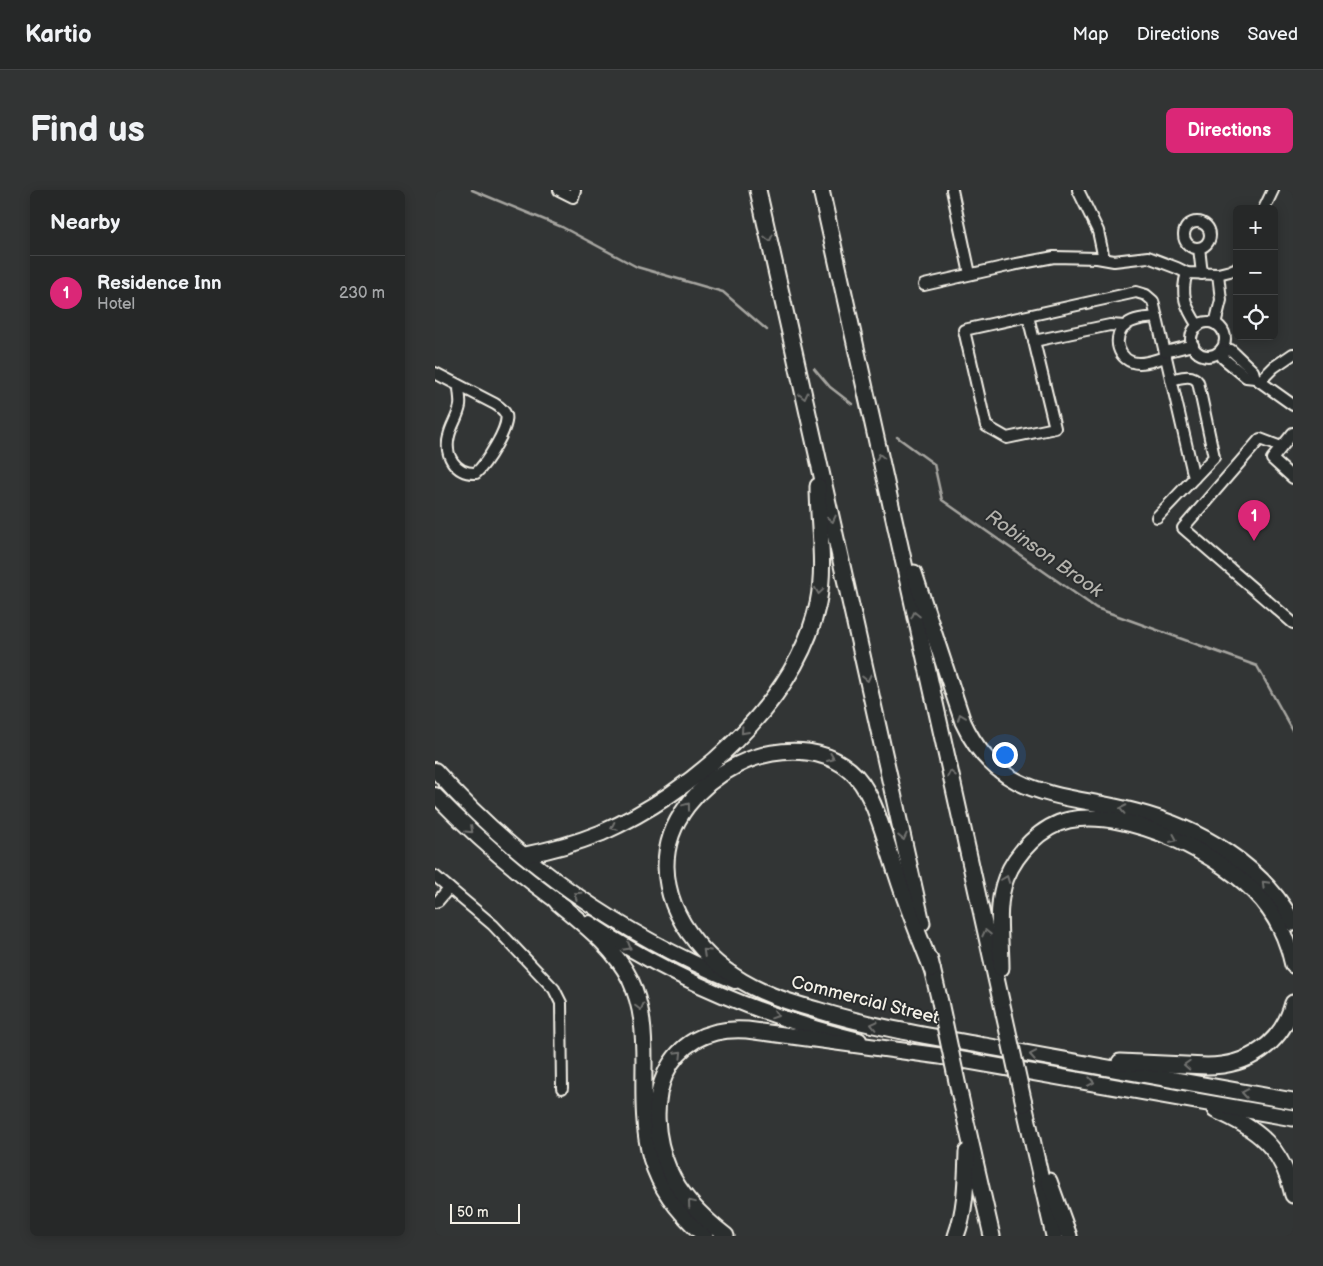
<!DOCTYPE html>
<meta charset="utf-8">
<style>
body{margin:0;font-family:"Balsamiq Sans",sans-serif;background:#323434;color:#f1f3f6}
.controls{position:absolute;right:15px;top:15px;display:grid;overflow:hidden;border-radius:8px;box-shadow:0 2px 12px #0003}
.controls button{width:45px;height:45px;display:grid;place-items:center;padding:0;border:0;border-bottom:1px solid #424445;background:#262828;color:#f1f3f6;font:25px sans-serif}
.scale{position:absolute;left:15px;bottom:12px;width:70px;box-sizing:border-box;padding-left:5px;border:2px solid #f4f1e8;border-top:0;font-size:14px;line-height:18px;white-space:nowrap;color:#f4f1e8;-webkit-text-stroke:4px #2a2d2e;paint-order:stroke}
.you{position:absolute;left:569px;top:564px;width:18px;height:18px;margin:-12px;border:4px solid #fff;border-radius:50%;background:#1a73e8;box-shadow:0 0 0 8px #1a73e833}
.badge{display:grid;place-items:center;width:32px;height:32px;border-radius:50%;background:#db2777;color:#fff;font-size:16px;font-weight:700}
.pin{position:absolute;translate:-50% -41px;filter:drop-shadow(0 1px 2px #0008)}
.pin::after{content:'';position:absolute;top:26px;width:18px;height:15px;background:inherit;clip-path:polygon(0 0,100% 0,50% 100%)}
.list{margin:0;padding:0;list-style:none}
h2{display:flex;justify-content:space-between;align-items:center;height:65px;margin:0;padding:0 20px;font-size:21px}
h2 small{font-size:16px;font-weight:400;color:#a4a6a8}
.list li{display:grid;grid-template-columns:32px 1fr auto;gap:15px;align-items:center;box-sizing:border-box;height:75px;padding:0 20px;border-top:1px solid #424445}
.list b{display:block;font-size:19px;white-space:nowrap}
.list p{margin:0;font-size:16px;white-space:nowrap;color:#a4a6a8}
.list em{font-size:16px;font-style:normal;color:#a4a6a8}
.icon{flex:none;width:28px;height:28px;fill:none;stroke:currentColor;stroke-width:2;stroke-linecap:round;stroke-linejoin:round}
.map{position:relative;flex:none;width:858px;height:1046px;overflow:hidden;border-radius:8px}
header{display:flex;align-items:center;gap:30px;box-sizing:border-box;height:70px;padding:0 25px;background:#262828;border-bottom:1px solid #424445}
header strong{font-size:24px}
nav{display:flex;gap:28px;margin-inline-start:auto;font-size:18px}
.intro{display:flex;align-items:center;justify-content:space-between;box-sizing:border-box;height:120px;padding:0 30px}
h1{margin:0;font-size:35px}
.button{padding:12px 22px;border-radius:8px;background:#db2777;color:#fff;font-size:18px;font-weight:700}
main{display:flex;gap:30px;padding:0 30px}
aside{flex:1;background:#262828;border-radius:8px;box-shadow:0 2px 12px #0003}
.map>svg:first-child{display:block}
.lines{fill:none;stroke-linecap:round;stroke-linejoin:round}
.stream{stroke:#a6a5a0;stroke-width:2.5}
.minor-casing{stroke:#f4f1e8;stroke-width:14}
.major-casing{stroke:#f4f1e8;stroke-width:18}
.highway-casing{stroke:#f4f1e8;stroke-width:19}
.minor{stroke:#2a2d2e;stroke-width:10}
.major{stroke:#2a2d2e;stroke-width:14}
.highway{stroke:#2a2d2e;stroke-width:15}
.highway-bridge-casing{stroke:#f4f1e8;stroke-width:19;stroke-linecap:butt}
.highway-bridge{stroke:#2a2d2e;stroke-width:15}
.oneway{stroke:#71726f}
.labels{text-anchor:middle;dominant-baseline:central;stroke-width:4;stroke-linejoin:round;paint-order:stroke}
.street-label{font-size:18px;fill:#f4f1e8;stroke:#2a2d2e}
.water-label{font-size:19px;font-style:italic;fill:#b3b2ac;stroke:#2a2d2e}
</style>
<header>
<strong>Kartio</strong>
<nav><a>Map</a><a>Directions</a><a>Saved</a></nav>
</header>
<div class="intro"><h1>Find us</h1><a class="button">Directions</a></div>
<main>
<aside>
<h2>Nearby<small></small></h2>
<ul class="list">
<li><span class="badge">1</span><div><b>Residence Inn</b><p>Hotel</p></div><em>230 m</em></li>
</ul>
</aside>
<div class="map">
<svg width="858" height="1046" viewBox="0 0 858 1046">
<rect width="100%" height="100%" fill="#323535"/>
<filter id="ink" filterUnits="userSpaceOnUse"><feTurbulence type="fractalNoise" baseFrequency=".02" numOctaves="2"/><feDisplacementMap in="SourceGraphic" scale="10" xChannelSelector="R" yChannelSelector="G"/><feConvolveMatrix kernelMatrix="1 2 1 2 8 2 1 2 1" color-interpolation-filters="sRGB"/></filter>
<g filter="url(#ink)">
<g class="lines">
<!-- stream -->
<g class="stream">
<polyline points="37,0 127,37 202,77 288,102 332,140"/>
<polyline points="379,178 395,197 417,214"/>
<polyline points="462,247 499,274 507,310 661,418 822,476 858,541"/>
</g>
<!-- minor casing -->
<g class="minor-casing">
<g id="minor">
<polyline points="124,0 138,7 140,0"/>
<polyline points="517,0 535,84"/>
<polyline points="643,0 663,41 669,69"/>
<polyline points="829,19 838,0"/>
<circle cx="762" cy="45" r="13"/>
<polyline points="764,58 767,84"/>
<path d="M752,83C745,104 751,118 763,136"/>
<polyline points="489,95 577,75 619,67 662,68 679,71 713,67 742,78 752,83 783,84 795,81 802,78"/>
<polyline points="593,126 620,238 572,248 551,236 529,140 701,102 711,105 718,111 759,288 722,327"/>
<path d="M722,127C712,128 700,128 692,134C675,146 683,173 704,173C713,173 722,169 731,167"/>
<circle cx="773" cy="149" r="17"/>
<polyline points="780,134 786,110 783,84"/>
<polyline points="599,151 675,135 690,136"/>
<polyline points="787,159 789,161 796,160 818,181 820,188"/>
<polyline points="789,161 788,168 811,187 820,188 858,215"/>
<polyline points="730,162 758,155"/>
<path d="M0,183L60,214C65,217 69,220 71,225C75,237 50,275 41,283C20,284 9,265 14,246C16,236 23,227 25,216C26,210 24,203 24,197"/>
<path d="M736,190C745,188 757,183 763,192L779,267L759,288"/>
<polyline points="825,191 839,177 858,164"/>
<polyline points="858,243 837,269 858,288"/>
<polyline points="846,257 825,249 748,338 858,433"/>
<polyline points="0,686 58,735 119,799 126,813 127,898"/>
<polyline points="0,712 3,711 14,698"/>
</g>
</g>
<!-- major casing -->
<g class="major-casing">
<g id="major">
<path d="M0,580C81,672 187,745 300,791"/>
<path d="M0,605C40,646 83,684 130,717"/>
<path d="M154,733C236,788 329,827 424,850"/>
</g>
</g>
<!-- highway casing -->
<g class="highway-casing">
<g id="highway">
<polyline points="323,0 487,733"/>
<polyline points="386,0 569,824"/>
<path d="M479,383L528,532C564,611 630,603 701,622C763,638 828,675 858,733"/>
<path d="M90,665C116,660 141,653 166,643C256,604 362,513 383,413C391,375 383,335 383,296"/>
<path d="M122,712C149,735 179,757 195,789C208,817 209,844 209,874C208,951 209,992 270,1046"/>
<polyline points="495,770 505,812"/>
<path d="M566,778C566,748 560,716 571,688C581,663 606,636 634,630C694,618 789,665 827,710C843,729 853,751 858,775"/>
<path d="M497,779C485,748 472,717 462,685C453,659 445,625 432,602C407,554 345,553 302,575C264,594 231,631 231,676C232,732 277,779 326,801C344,809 363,815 382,820C437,837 493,846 550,856C652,874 755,893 858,911"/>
<path d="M685,872L772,876C813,876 847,854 858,813"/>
<polyline points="524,901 557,1046"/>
<polyline points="589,914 619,1046"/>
<path d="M780,920C822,938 848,958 858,1005"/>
<polyline points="614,991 634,1046"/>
<path d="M291,1046C268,1028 246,1007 234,980C205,914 228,834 312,840L505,866L858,928"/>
<path d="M521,1046C531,1019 531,990 532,962"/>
</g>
</g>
<!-- minor -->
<use href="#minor" class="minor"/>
<!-- major -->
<use href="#major" class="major"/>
<!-- highway -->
<use href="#highway" class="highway"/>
<!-- highway-bridge casing -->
<g class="highway-bridge-casing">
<g id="highway-bridge">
<polyline points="505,812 524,901"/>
<polyline points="569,824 589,914"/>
</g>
</g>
<!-- highway-bridge -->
<use href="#highway-bridge" class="highway-bridge"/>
</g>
<!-- one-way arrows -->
<defs><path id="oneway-chevron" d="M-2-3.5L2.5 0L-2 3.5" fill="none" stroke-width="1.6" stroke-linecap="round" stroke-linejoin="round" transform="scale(1.25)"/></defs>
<g class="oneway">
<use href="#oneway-chevron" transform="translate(334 48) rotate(77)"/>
<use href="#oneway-chevron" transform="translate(369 206) rotate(77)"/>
<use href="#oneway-chevron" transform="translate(445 267) rotate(-103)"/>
<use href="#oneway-chevron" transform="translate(397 329) rotate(77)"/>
<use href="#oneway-chevron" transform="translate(384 401) rotate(98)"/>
<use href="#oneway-chevron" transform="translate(480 425) rotate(-103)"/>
<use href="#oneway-chevron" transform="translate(432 488) rotate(77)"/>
<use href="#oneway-chevron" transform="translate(526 527) rotate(-111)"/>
<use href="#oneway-chevron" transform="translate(309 541) rotate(132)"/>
<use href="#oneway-chevron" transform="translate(396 568) rotate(24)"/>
<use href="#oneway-chevron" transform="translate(516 584) rotate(-103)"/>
<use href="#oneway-chevron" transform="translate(252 616) rotate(-53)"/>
<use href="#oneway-chevron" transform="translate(688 619) rotate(-168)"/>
<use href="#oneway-chevron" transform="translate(179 637) rotate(154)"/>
<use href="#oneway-chevron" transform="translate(35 640) rotate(43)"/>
<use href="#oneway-chevron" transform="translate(468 647) rotate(77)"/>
<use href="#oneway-chevron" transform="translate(739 649) rotate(24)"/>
<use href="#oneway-chevron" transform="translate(571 689) rotate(-69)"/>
<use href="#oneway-chevron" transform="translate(830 694) rotate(-134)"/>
<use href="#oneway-chevron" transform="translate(142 705) rotate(-145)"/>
<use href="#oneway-chevron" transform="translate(551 743) rotate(-103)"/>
<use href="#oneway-chevron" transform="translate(193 757) rotate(30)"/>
<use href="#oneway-chevron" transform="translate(271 762) rotate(-136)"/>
<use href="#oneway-chevron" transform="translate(205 817) rotate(75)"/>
<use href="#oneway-chevron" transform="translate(340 825) rotate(19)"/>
<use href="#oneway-chevron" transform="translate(439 835) rotate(-167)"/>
<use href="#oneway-chevron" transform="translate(244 864) rotate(-46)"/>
<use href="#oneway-chevron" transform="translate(598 865) rotate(-170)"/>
<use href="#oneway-chevron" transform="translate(752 875) rotate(-177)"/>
<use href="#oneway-chevron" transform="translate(656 892) rotate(10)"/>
<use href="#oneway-chevron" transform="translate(810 903) rotate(-170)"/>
<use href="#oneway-chevron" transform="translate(256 1013) rotate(-130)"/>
</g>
</g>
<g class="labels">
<!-- street labels -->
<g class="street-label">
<text transform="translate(430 810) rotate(14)">Commercial Street</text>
</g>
<!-- water labels -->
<g class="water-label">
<text transform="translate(609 364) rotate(35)">Robinson Brook</text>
</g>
</g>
</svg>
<div class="controls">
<button>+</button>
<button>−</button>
<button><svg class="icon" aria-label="locate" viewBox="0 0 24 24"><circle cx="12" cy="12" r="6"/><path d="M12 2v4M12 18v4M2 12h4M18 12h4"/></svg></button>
</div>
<div class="scale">50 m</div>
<div class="you"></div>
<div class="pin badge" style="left:819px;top:351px">1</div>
</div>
</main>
